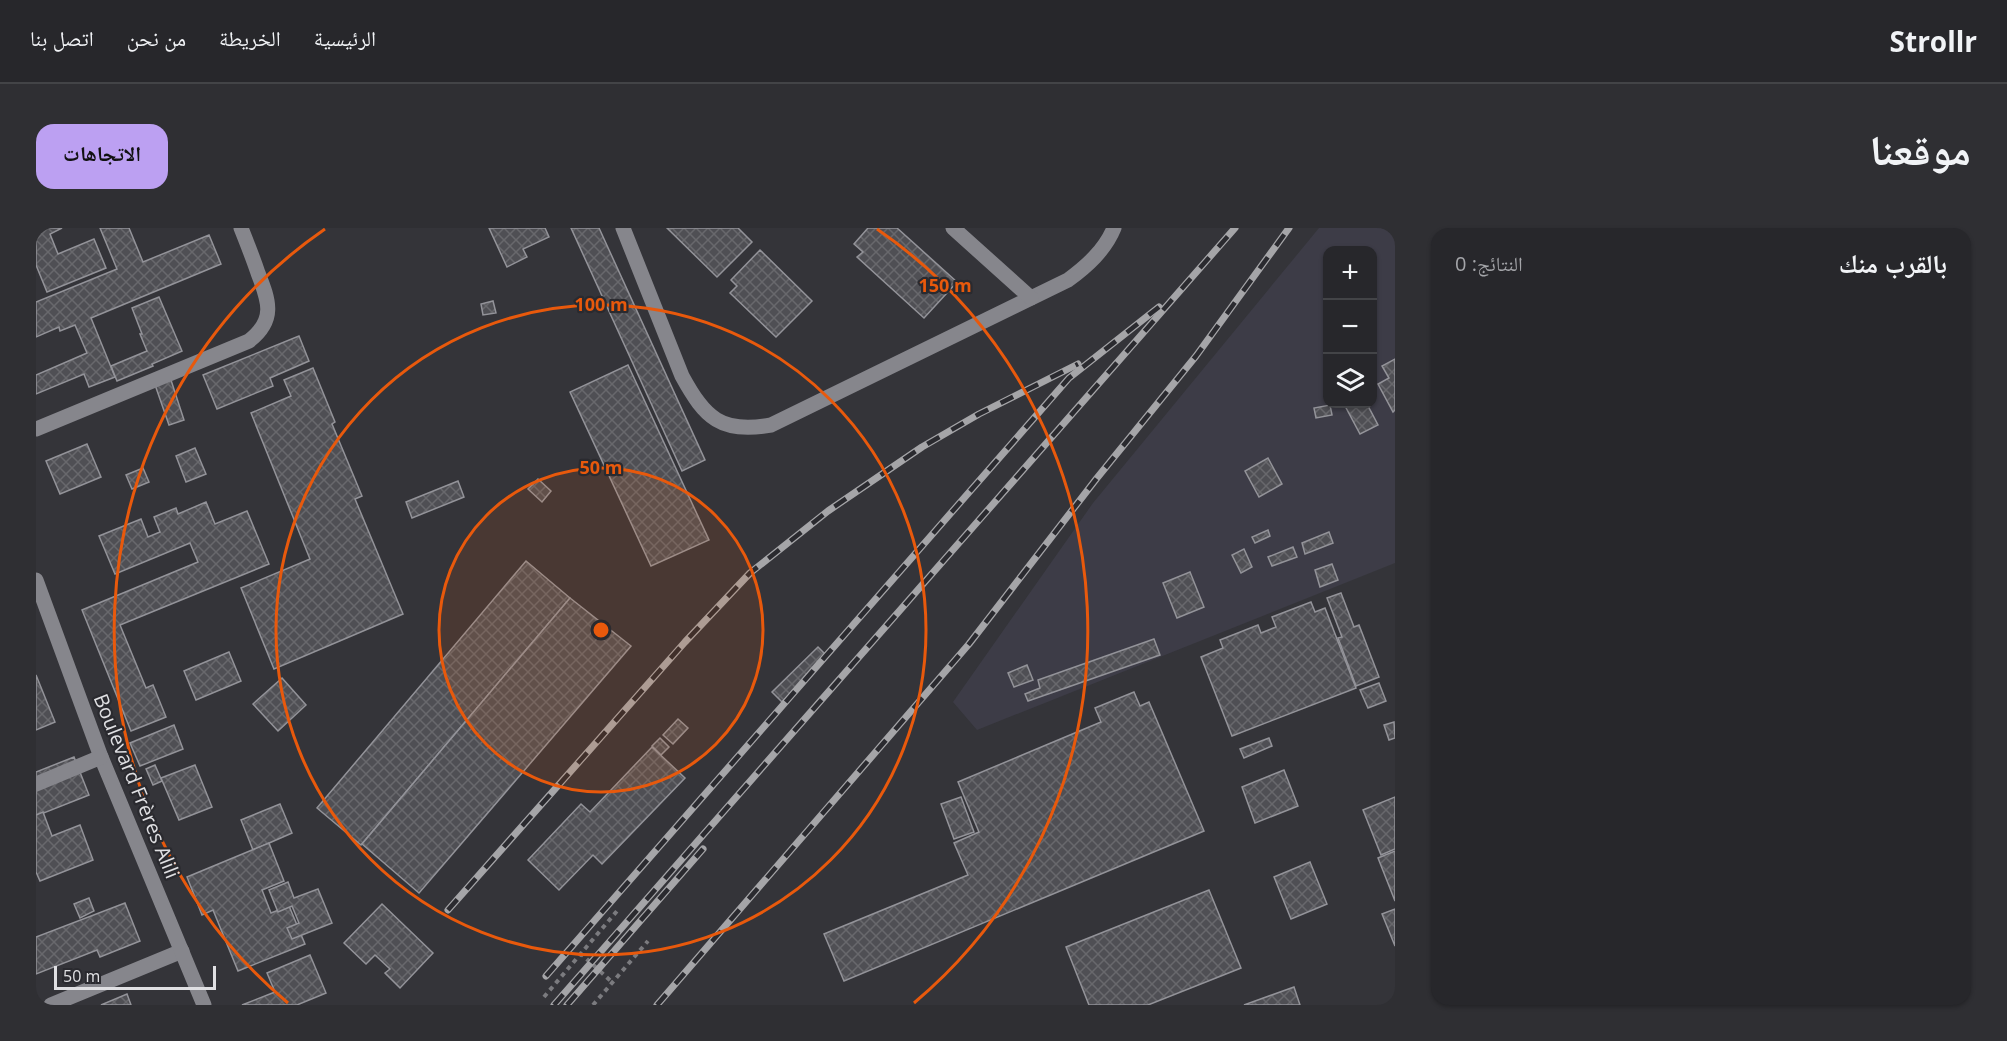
<!DOCTYPE html>
<html lang="ar">
<meta charset="utf-8">
<style>
body{margin:0;font-family:"Open Sans","Noto Naskh Arabic",sans-serif;background:#2f2f33;color:#f1f3f6;direction:rtl}
.controls{position:absolute;right:18px;top:18px;display:grid;overflow:hidden;border-radius:12px;box-shadow:0 2px 4px #0004}
.controls button{width:54px;height:54px;display:grid;place-items:center;padding:0;border:0;border-bottom:2px solid #434447;background:#27272b;color:#f1f3f6;font:30px sans-serif}
.scale{position:absolute;left:18px;bottom:15px;width:162px;box-sizing:border-box;padding-left:6px;border:3px solid #e0e0e3;border-top:0;font-size:16px;line-height:21px;white-space:nowrap;color:#e0e0e3;-webkit-text-stroke:4px #2a2a2f;paint-order:stroke}
.list{margin:0;padding:0;list-style:none}
h2{display:flex;justify-content:space-between;align-items:center;height:78px;margin:0;padding:0 24px;font-size:26px}
h2 small{font-size:20px;font-weight:400;color:#a4a5a9}
.icon{flex:none;width:33px;height:33px;fill:none;stroke:currentColor;stroke-width:2;stroke-linecap:round;stroke-linejoin:round}
.map{position:relative;flex:none;width:1359px;height:777px;overflow:hidden;direction:ltr;border-radius:18px}
header{display:flex;align-items:center;gap:36px;box-sizing:border-box;height:84px;padding:0 30px;background:#27272b;border-bottom:2px solid #434447}
header strong{font-size:28px}
nav{display:flex;gap:33px;margin-inline-start:auto;font-size:21px}
.intro{display:flex;align-items:center;justify-content:space-between;box-sizing:border-box;height:144px;padding:0 36px}
h1{margin:0;font-size:42px}
.button{padding:15px 27px;border-radius:18px;background:#bca0f2;color:#111;font-size:21px;font-weight:700}
main{display:flex;gap:36px;padding:0 36px}
aside{flex:1;background:#27272b;border-radius:18px;box-shadow:0 2px 4px #0004}
.map>svg:first-child{display:block}
.built{fill:#3d3c47;fill-rule:evenodd}
.building{fill:url(#building-cross-hatch);stroke:#939399;stroke-width:1.5}
.lines{fill:none;stroke-linecap:round;stroke-linejoin:round}
.path{stroke:#7b7b7f;stroke-width:4;stroke-dasharray:4.5 4.5;stroke-linecap:butt}
.minor{stroke:#86868c;stroke-width:15}
.secondary{stroke:#86868c;stroke-width:15}
.rail-casing{stroke:#a5a5a8;stroke-width:7}
.rail{stroke:#2a2a2f;stroke-width:4.5;stroke-dasharray:14;stroke-linecap:butt}
.ring{fill:none;stroke:#e8590c;stroke-width:3}
.labels{text-anchor:middle;dominant-baseline:central;stroke-width:4.5;stroke-linejoin:round;paint-order:stroke}
.street-label{font-size:20px;fill:#e0e0e3;stroke:#2a2a2f}
.centre{fill:#e8590c;stroke:#2a2a2f;stroke-width:3}
.ring-label{font-size:18px;text-anchor:middle;font-weight:bold;fill:#e8590c;stroke:#2a2a2f;stroke-width:4.5;stroke-linejoin:round;paint-order:stroke}
</style>
<header>
<strong>Strollr</strong>
<nav><a>الرئيسية</a><a>الخريطة</a><a>من نحن</a><a>اتصل بنا</a></nav>
</header>
<div class="intro"><h1>موقعنا</h1><a class="button">الاتجاهات</a></div>
<main>
<aside>
<h2>بالقرب منك<small>النتائج: 0</small></h2>
<ul class="list">
</ul>
</aside>
<div class="map">
<svg width="1359" height="777" viewBox="0 0 1359 777">
<defs>
<pattern id="building-cross-hatch" width="8" height="8" patternUnits="userSpaceOnUse" patternTransform="scale(1.5)"><rect width="8" height="8" fill="#4f4f54"/><path d="M0 0l8 8M0 8l8-8" fill="none" stroke="#68686c"/></pattern>
</defs>
<rect width="100%" height="100%" fill="#343439"/>
<!-- built -->
<path class="built" d="M1283,0H1359V335L941,502L917,474L1057,275ZM1292,22H1336V176H1292Z"/>
<!-- building -->
<g class="building">
<polygon points="0,0 26,0 14,6 22,26 58,11 70,40 11,64 0,37"/>
<polygon points="64,0 93,0 107,34 173,7 185,36 55,90 79,149 53,159 48,146 0,166 0,147 51,125 39,97 24,103 23,99 0,109 0,74 81,41"/>
<polygon points="453,0 509,0 513,9 487,21 491,29 471,39"/>
<polygon points="535,0 563,0 669,232 646,243"/>
<polygon points="631,0 702,0 716,14 681,49"/>
<polygon points="832,0 861,0 921,54 888,90 821,29 827,24 818,16"/>
<polygon points="724,22 776,73 740,109 694,65 701,58 695,52"/>
<polygon points="123,69 146,123 116,136 117,138 81,153 75,138 111,123 104,106 106,106 96,80"/>
<polygon points="457,73 460,85 447,87 445,76"/>
<polygon points="263,108 273,133 234,150 237,158 181,181 167,147"/>
<polygon points="1359,131 1359,182 1357,184 1342,156 1353,150 1346,138"/>
<polygon points="592,137 673,312 615,338 534,164"/>
<polygon points="277,140 299,194 296,196 326,268 319,271 367,386 238,441 205,360 274,331 215,185 255,168 248,152"/>
<polygon points="133,146 148,192 133,197 117,151"/>
<polygon points="1308,176 1331,176 1342,197 1324,206"/>
<polygon points="1294,177 1296,187 1280,190 1278,180"/>
<polygon points="51,216 65,249 24,266 10,233"/>
<polygon points="159,220 170,246 150,254 140,228"/>
<polygon points="1232,230 1246,256 1223,269 1209,243"/>
<polygon points="107,240 113,254 96,261 90,247"/>
<polygon points="502,251 515,263 506,274 492,261"/>
<polygon points="422,253 428,269 376,290 370,274"/>
<polygon points="170,274 179,296 211,283 233,336 84,397 110,460 117,457 130,489 95,503 46,382 162,334 154,315 79,346 63,308 105,291 112,309 124,304 118,289 140,280 142,286"/>
<polygon points="1232,302 1234,308 1219,315 1216,309"/>
<polygon points="1293,304 1297,315 1269,326 1266,315"/>
<polygon points="1257,319 1261,329 1236,338 1232,329"/>
<polygon points="1208,321 1216,339 1205,345 1196,327"/>
<polygon points="490,333 534,370 325,617 281,580"/>
<polygon points="1296,336 1302,352 1284,359 1279,342"/>
<polygon points="1154,344 1168,379 1141,390 1127,355"/>
<polygon points="1305,365 1318,399 1323,397 1343,449 1320,458 1302,410 1306,409 1291,370"/>
<polygon points="534,370 595,418 383,665 326,616"/>
<polygon points="1275,374 1279,384 1289,380 1320,460 1196,508 1165,429 1187,420 1184,412 1222,397 1225,405 1240,399 1236,389"/>
<polygon points="1118,411 1124,427 992,473 989,466 1004,460 1002,452"/>
<polygon points="782,419 792,429 746,474 736,464"/>
<polygon points="193,424 205,453 160,472 148,443"/>
<polygon points="991,437 997,452 978,459 972,445"/>
<polygon points="0,447 19,494 0,502"/>
<polygon points="246,450 270,477 242,503 217,476"/>
<polygon points="1343,455 1350,473 1332,480 1324,462"/>
<polygon points="1098,464 1104,478 1113,474 1168,603 808,753 788,706 932,647 918,615 943,604 922,554 1065,494 1059,480"/>
<polygon points="642,491 652,500 637,516 627,507"/>
<polygon points="1358,494 1359,510 1353,512 1348,497"/>
<polygon points="138,497 147,521 104,538 94,515"/>
<polygon points="624,510 633,519 625,527 616,518"/>
<polygon points="1233,510 1236,518 1208,530 1204,521"/>
<polygon points="616,519 649,550 566,636 557,627 523,662 492,632 545,576 554,584"/>
<polygon points="38,529 53,567 0,588 0,544"/>
<polygon points="119,537 126,553 117,557 110,541"/>
<polygon points="159,537 176,579 143,592 125,550"/>
<polygon points="1248,542 1262,578 1219,595 1206,559"/>
<polygon points="925,569 938,604 918,611 905,576"/>
<polygon points="1359,569 1359,621 1345,627 1327,582"/>
<polygon points="244,576 256,605 217,622 205,592"/>
<polygon points="7,584 16,608 44,597 57,632 4,653 0,644 0,587"/>
<polygon points="233,615 248,653 226,662 235,685 253,678 269,716 202,743 177,682 166,687 151,649"/>
<polygon points="1359,623 1359,673 1342,630"/>
<polygon points="1274,634 1291,676 1255,691 1238,649"/>
<polygon points="252,654 258,670 282,661 296,695 256,711 251,700 263,695 256,678 242,684 233,662"/>
<polygon points="1173,662 1205,740 1112,777 1053,777 1030,719"/>
<polygon points="53,670 58,683 44,690 38,676"/>
<polygon points="89,675 104,713 64,729 61,722 0,746 0,709"/>
<polygon points="346,676 397,725 364,760 349,745 354,741 339,727 330,736 308,715"/>
<polygon points="1359,681 1359,718 1346,686"/>
<polygon points="274,727 290,765 261,777 206,777 239,764 231,745"/>
<polygon points="1258,759 1264,777 1208,777"/>
<polygon points="91,766 95,777 65,777"/>
</g>
<g class="lines">
<!-- path -->
<g class="path">
<polyline points="544,725 576,754"/>
<polyline points="508,769 581,683"/>
<polyline points="557,777 612,713"/>
</g>
<!-- minor -->
<g class="minor">
<path d="M587,0L646,148C669,190 685,206 735,197L1032,52C1051,38 1069,22 1078,0"/>
<polyline points="917,0 995,70"/>
<path d="M0,201L213,113C240,92 233,73 222,45C217,30 211,15 205,0"/>
<polyline points="15,777 146,723"/>
</g>
<!-- secondary -->
<g class="secondary">
<polyline points="0,352 65,529 168,777"/>
<polyline points="0,556 65,529"/>
</g>
<!-- rail casing -->
<g class="rail-casing">
<g id="rail">
<polyline points="412,682 649,414 714,345 792,283 886,219 943,186 1042,136"/>
<polyline points="510,748 1033,150 1123,79"/>
<polyline points="518,777 1199,0"/>
<polyline points="531,777 667,621"/>
<polyline points="621,777 933,416 1061,250 1160,128 1253,0"/>
</g>
</g>
<!-- rail -->
<use href="#rail" class="rail"/>
</g>
<!-- distance rings -->
<circle cx="565" cy="402" r="162" fill="#e8590c" fill-opacity=".12"/>
<g class="ring">
<circle cx="565" cy="402" r="162"/>
<circle cx="565" cy="402" r="325"/>
<path d="M252 775A487 487 0 0 1 289 1M841 1A487 487 0 0 1 878 775"/>
</g>
<g class="labels">
<!-- street labels -->
<g class="street-label">
<text transform="translate(101 558) rotate(68)">Boulevard Frères Alili</text>
</g>
</g>
<circle cx="565" cy="402" r="9" class="centre"/>
<g class="ring-label">
<text x="909" y="64">150 m</text>
<text x="565" y="83">100 m</text>
<text x="565" y="246">50 m</text>
</g>
</svg>
<div class="controls">
<button>+</button>
<button>−</button>
<button><svg class="icon" aria-label="layers" viewBox="0 0 24 24"><path d="M12 4l9 5-9 5-9-5zM3 14l9 5 9-5"/></svg></button>
</div>
<div class="scale">50 m</div>
</div>
</main>
